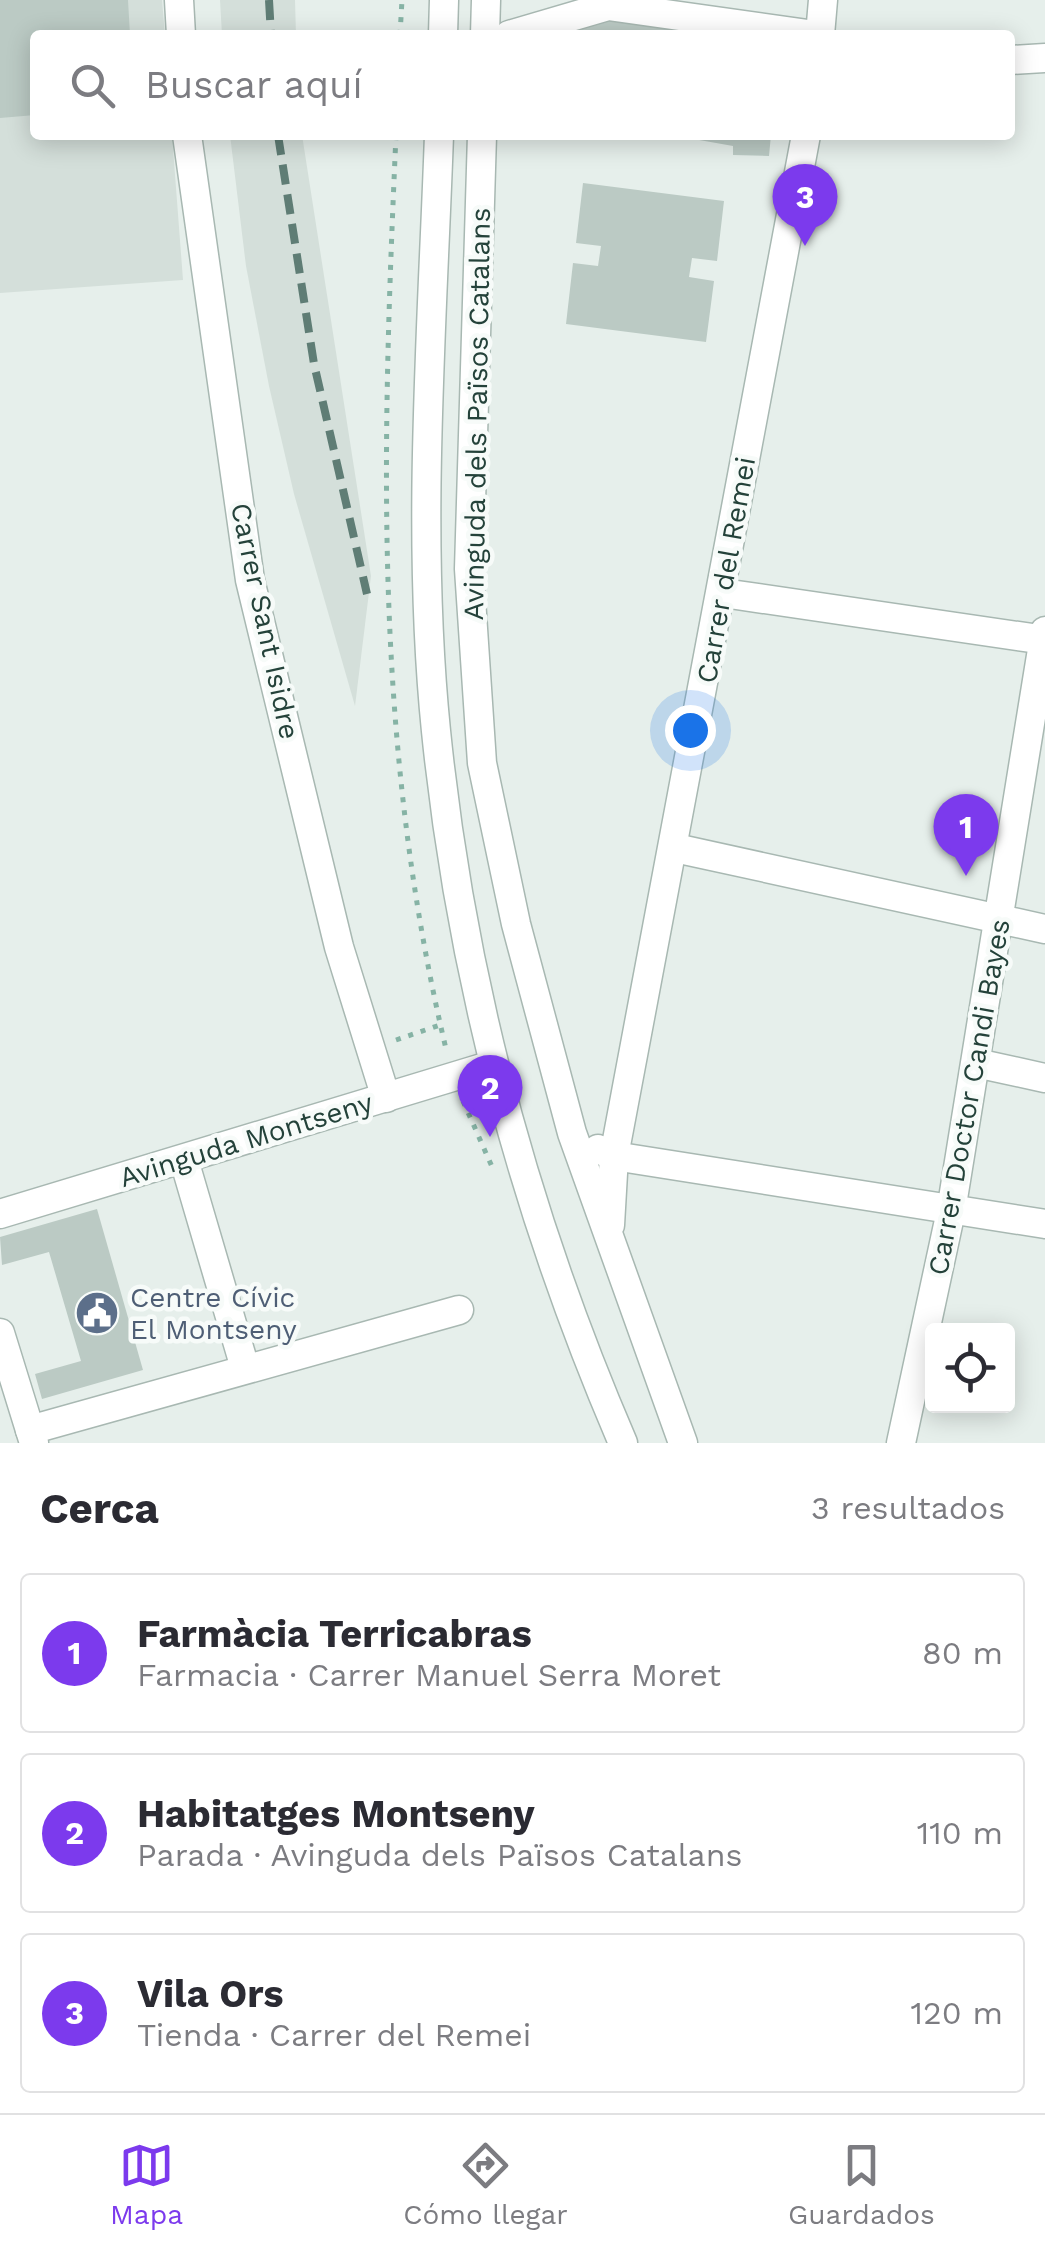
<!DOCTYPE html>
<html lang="es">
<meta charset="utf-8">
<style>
body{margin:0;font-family:"Work Sans",sans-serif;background:#f7f7f7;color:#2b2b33}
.controls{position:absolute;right:30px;bottom:30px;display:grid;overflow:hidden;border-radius:10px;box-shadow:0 5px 25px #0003}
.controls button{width:90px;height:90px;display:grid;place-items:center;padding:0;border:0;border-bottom:2px solid #e1e1e2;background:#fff;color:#2b2b33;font:50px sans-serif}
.you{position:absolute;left:690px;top:730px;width:35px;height:35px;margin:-25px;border:8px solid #fff;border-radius:50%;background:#1a73e8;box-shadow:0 0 0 15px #1a73e833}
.badge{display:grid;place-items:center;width:65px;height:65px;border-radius:50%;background:#7c3aed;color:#fff;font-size:32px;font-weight:700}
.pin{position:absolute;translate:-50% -82px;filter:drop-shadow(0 2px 5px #0008)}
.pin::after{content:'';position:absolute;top:52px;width:35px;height:30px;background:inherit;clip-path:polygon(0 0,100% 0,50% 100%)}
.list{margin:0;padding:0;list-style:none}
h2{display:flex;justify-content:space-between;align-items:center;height:130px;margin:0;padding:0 40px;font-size:42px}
h2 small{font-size:32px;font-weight:400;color:#7c7c81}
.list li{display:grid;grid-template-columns:65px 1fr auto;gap:30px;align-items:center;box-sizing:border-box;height:160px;margin:0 20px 20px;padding:0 20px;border:2px solid #e1e1e2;border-radius:10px}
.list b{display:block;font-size:38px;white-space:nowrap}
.list p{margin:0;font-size:32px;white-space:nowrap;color:#7c7c81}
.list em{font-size:32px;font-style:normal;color:#7c7c81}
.icon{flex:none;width:55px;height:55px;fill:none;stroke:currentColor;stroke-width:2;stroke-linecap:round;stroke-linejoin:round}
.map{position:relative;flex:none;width:1045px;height:1443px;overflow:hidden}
.search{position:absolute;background:#fff;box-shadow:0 5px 25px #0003;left:30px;right:30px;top:30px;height:110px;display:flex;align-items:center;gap:25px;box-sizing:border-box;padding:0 35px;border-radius:10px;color:#7c7c81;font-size:38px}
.sheet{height:670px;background:#fff}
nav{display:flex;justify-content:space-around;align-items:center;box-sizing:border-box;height:140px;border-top:2px solid #e1e1e2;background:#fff;font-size:28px;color:#7c7c81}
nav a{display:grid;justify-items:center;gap:5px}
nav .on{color:#7c3aed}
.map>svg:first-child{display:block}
.built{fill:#d4dfda}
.building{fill:#bbcac4}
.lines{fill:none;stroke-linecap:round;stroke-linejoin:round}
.minor-casing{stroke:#a8b8b2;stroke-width:31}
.path{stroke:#86b3a5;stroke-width:5;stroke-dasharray:5 8;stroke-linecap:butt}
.minor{stroke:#fff;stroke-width:28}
.rail{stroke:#5f7d75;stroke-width:8;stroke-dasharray:20 10;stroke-linecap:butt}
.labels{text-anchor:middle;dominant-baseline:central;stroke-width:9;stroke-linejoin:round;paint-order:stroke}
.street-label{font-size:28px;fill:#24423a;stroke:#f7fbf9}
.service-label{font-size:28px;fill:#4e5e75;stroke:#f7fbf9;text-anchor:start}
</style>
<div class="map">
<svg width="1045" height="1443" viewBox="0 0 1045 1443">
<rect width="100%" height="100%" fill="#e6efeb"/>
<!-- built -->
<g class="built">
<polygon points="0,0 162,0 165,35 35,35 35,135 172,135 183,280 0,293"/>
<polygon points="220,0 295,0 296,35 222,35"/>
<polygon points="230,135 302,135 371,576 355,706 294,494 269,386 246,266"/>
</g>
<!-- building -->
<g class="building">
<polygon points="0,0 128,0 130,35 35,35 35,115 0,118"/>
<polygon points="614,17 749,35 579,35 579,30"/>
<polygon points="671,135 771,135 769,156 733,155 733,146"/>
<polygon points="583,183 724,201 717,261 692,258 689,277 714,281 706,342 566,324 573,263 598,266 601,246 576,243"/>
<polygon points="97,1209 143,1370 42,1399 35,1374 81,1361 49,1252 2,1265 0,1237"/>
</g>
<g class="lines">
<!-- minor casing -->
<g class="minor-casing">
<g id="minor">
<polyline points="179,0 181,35"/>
<polyline points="443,35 444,0"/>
<polyline points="485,35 486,0"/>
<polyline points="509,35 608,6 815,35"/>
<polyline points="820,35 823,0"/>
<polyline points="1010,60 1045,58"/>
<polyline points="187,135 250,580 339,947 386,1098"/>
<path d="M439,135C432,333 416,534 436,731C461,977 525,1216 623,1443"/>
<polyline points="482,135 469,569 482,763 516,924 572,1133 683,1443"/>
<polyline points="723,593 1045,640"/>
<polyline points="675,848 1045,929"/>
<polyline points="976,1063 1045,1078"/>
<polyline points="598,1149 614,1156 1045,1224"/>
<polyline points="184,1160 245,1368"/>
<polyline points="0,1214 492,1065"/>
<polyline points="610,1225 614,1156 806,135"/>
<polyline points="0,1333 34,1443"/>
<polyline points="30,1430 459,1310"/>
<polyline points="901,1443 951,1211 1045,631"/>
</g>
</g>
<!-- path -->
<g class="path">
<polyline points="400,35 402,0"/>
<path d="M396,135C382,448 373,746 447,1053"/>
<polyline points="396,1040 440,1025"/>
<polyline points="463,1101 493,1169"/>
</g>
<!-- minor -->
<use href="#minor" class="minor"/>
<!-- rail -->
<g class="rail">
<polyline points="269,0 271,35"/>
<polyline points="278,135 314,364 367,594"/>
</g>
</g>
<!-- icons -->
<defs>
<g id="civic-disc" transform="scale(2.25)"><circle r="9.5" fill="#5c6f8a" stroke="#f7fbf9"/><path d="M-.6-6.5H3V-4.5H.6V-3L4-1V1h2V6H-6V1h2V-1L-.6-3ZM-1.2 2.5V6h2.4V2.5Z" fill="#fff"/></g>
</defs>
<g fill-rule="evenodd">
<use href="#civic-disc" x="97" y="1313"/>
</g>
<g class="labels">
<!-- street labels -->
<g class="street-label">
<text transform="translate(477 414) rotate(-89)">Avinguda dels Països Catalans</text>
<text transform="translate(726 570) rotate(-80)">Carrer del Remei</text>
<text transform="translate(265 621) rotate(78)">Carrer Sant Isidre</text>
<text transform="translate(969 1097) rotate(-80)">Carrer Doctor Candi Bayes</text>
<text transform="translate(246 1140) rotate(-17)">Avinguda Montseny</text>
</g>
<!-- service labels -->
<g class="service-label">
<text x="130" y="1297">Centre Cívic<tspan x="130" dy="32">El Montseny</tspan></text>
</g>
</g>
</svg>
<div class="controls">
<button><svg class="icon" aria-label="locate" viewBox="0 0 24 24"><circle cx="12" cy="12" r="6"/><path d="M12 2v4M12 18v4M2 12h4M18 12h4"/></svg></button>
</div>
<div class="you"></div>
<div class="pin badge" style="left:966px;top:876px">1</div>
<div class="pin badge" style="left:490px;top:1137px">2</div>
<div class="pin badge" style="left:805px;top:246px">3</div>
<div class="search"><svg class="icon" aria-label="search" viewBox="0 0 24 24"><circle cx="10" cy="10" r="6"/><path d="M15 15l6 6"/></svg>Buscar aquí</div>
</div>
<section class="sheet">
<h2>Cerca<small>3 resultados</small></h2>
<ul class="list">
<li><span class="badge">1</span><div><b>Farmàcia Terricabras</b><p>Farmacia · Carrer Manuel Serra Moret</p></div><em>80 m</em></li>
<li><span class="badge">2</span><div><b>Habitatges Montseny</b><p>Parada · Avinguda dels Països Catalans</p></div><em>110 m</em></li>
<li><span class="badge">3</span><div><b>Vila Ors</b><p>Tienda · Carrer del Remei</p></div><em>120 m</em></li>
</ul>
</section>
<nav>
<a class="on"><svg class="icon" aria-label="map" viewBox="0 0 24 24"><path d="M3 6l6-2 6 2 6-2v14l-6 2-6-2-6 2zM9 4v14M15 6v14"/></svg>Mapa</a>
<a><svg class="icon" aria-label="directions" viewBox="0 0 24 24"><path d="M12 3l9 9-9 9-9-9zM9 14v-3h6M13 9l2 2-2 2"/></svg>Cómo llegar</a>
<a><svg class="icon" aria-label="saved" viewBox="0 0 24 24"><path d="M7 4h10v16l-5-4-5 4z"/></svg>Guardados</a>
</nav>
